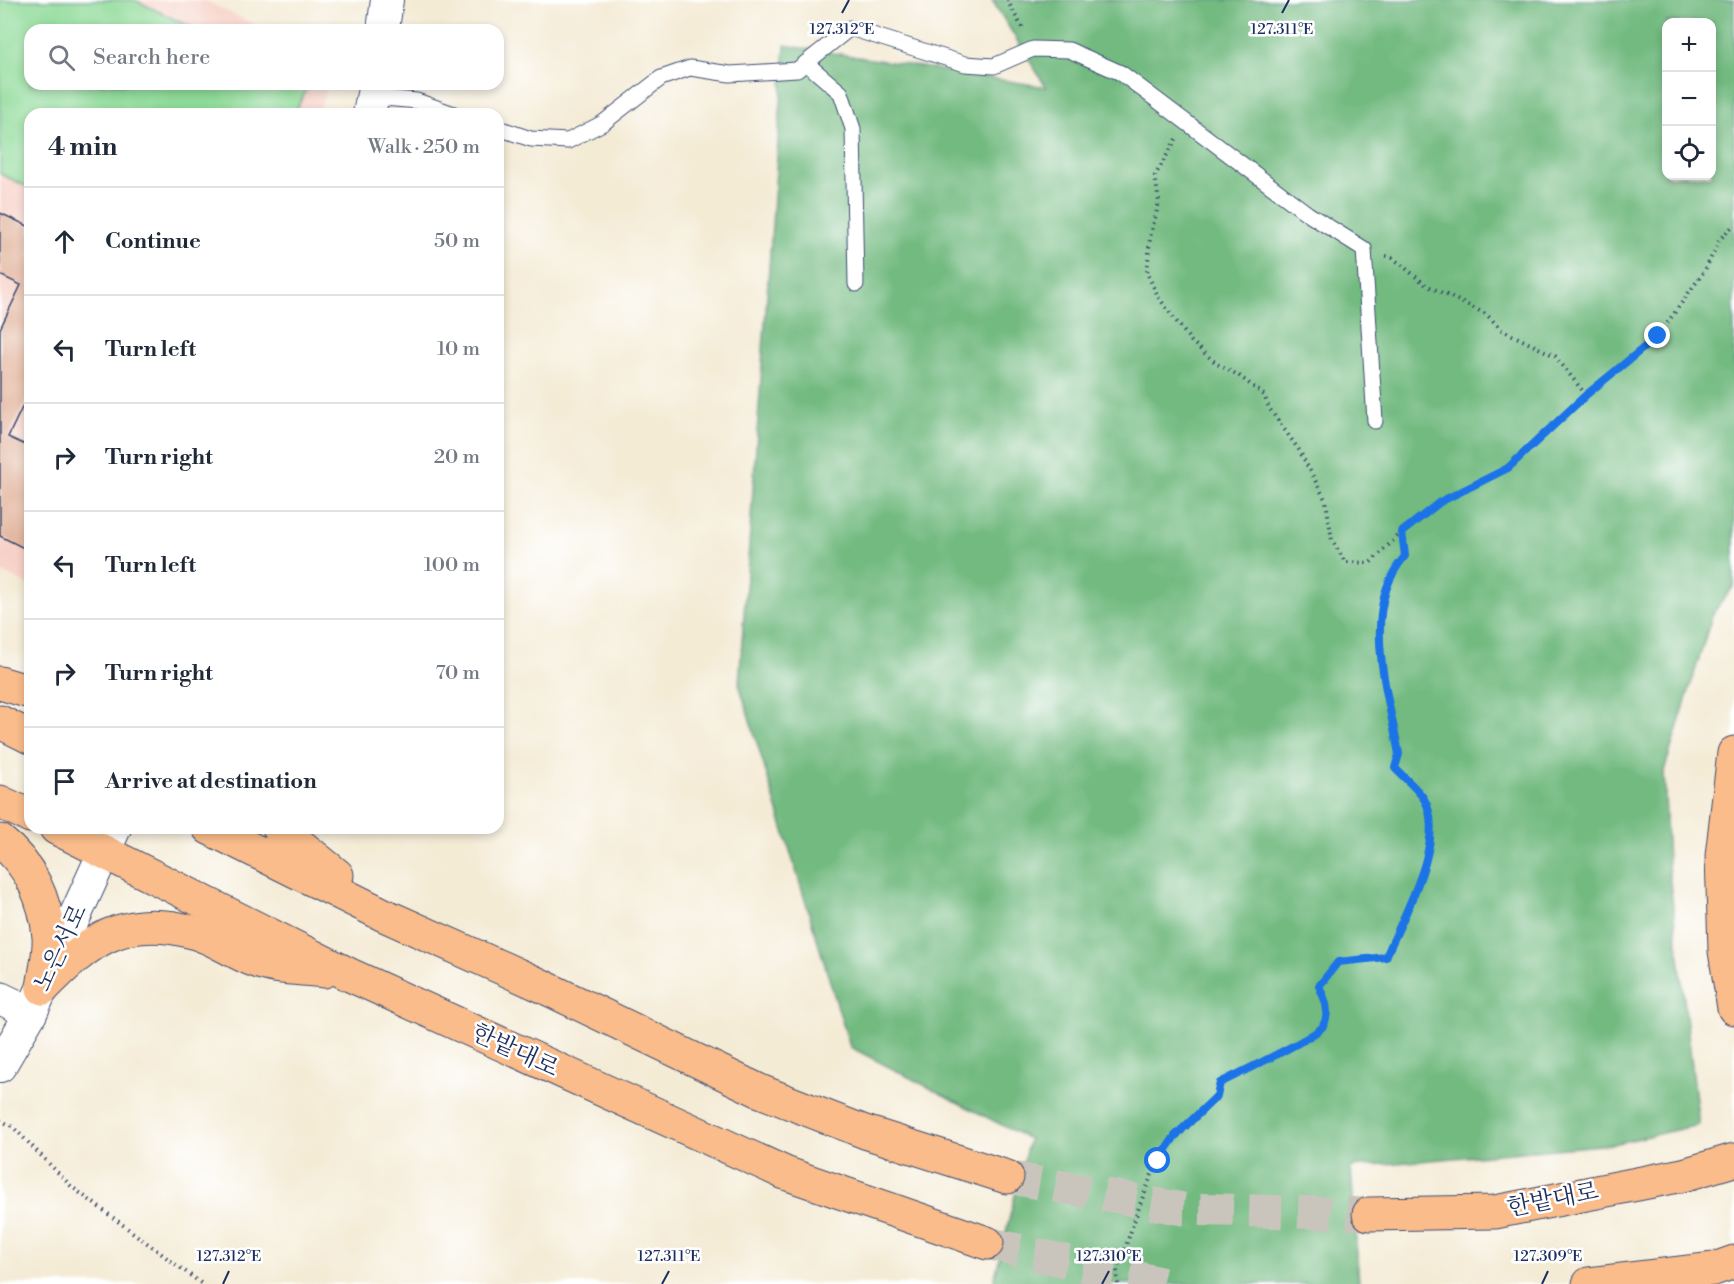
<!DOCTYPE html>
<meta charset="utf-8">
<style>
body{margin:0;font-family:"Libre Bodoni","Noto Serif KR",serif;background:#f6f6f7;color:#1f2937}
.controls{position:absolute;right:18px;top:18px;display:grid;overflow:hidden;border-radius:12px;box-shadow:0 3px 9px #0003}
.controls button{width:54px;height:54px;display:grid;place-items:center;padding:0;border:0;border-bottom:2px solid #e0e1e3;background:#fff;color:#1f2937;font:30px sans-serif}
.stop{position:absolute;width:18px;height:18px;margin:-14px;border:4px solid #1a73e8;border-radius:50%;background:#fff}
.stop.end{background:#1a73e8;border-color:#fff;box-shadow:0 2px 6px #0008}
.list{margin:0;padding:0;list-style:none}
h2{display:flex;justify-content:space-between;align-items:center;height:78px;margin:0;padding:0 24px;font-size:26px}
h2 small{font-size:20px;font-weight:400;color:#747a83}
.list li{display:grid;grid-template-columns:39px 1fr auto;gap:18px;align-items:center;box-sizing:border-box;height:108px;padding:0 24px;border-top:2px solid #e0e1e3}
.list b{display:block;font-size:22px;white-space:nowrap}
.list em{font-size:20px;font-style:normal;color:#747a83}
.icon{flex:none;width:33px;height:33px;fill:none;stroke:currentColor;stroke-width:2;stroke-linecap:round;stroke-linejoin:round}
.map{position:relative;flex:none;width:1734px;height:1284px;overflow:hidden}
.search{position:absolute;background:#fff;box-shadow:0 3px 9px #0003;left:24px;top:24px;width:480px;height:66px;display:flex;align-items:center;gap:15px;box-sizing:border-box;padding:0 21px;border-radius:18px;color:#747a83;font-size:22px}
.panel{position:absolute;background:#fff;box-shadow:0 3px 9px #0003;left:24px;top:108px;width:480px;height:726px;border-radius:18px}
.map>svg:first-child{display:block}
.built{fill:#f7d1c7}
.green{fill:#8eda98;stroke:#54847b;stroke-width:1.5}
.forest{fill:#72ba80;stroke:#46746f;stroke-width:1.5;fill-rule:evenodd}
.building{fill:#e2b49b}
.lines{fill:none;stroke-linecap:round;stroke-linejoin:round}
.primary-tunnel{stroke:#c9c5bd;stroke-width:33;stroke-dasharray:33 16;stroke-linecap:butt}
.service-casing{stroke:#3c4b70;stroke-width:17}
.minor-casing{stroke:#3c4b70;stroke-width:34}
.primary-casing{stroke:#3c4b70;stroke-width:35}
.path{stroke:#3c4b70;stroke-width:4;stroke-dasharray:1.5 4.5;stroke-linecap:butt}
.service{stroke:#fff;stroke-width:15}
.minor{stroke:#fff;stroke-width:32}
.primary{stroke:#f9bc8a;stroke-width:33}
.route{stroke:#1a73e8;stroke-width:8}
.ticks{fill:none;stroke:#1b2f5e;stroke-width:2}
.labels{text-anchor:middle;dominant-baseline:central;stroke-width:5;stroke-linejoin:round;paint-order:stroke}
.street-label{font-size:24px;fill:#1b2f5e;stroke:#fff}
.ticks-label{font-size:15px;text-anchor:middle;fill:#1b2f5e;stroke:#fff;stroke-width:5;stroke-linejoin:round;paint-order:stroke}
</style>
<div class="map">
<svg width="1734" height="1284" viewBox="0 0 1734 1284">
<rect width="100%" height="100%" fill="#fff"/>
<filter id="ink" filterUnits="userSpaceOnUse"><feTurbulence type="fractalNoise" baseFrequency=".0167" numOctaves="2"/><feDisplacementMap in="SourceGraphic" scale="12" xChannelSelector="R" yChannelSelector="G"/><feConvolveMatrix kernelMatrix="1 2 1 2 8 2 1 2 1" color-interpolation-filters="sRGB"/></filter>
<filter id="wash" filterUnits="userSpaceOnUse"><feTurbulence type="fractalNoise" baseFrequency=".008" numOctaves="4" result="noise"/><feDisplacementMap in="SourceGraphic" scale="24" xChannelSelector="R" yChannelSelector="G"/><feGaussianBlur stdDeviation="1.35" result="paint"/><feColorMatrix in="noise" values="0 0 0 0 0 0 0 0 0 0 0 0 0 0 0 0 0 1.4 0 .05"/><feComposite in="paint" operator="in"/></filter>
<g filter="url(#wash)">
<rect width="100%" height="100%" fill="#f4ebd5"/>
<!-- built -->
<polygon class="built" points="0,0 204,0 266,30 30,30 30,84 327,84 319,114 30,114 30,586 0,571"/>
<!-- green -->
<polygon class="green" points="0,0 135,0 197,30 30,30 30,84 309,84 294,114 30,114 30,188 0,174"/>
<!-- forest -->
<path class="forest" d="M992,0H1734V586L1713,613L1664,771L1668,864L1699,1125L1613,1144L1351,1167L1359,1284H993L1029,1139L850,1047L739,684L785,45L1046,87ZM1666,22H1712V176H1666Z"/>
<g id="blocks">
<!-- building -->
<polygon class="building" points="0,213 30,227 30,391 8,437 30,447 30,551 0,536 0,329 21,285 0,275"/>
</g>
</g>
<g filter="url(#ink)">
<use href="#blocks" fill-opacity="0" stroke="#3c4b70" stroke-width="1.5"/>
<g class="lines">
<!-- primary-tunnel -->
<g class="primary-tunnel">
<polyline points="1007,1177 1183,1209 1369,1214"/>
<polyline points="987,1243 1164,1284"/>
</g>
<!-- service casing -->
<g class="service-casing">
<g id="service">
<polyline points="806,63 841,93 853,129 856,284"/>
<polyline points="373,97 417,101 454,114"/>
<polyline points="498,128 531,139 568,141 603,123 661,78 690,68 730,74 797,70 850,28 965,64 994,66 1033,49 1069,50 1121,73 1308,214 1364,249 1375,421"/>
</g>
</g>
<!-- minor casing -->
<g class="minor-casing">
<g id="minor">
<polyline points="383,30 387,0"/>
<polyline points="369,114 375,84"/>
<polyline points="0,998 31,1013"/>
<polyline points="0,1066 31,1013 115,828"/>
</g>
</g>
<!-- primary casing -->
<g class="primary-casing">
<g id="primary">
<polyline points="0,683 30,692"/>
<polyline points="0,722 30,737"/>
<polyline points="1734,753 1722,856 1725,951 1734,1008"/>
<polyline points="0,802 30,816"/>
<polyline points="56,828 350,975 785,1173 987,1243"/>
<polyline points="209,828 384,915 538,984 760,1091 865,1132 1007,1177"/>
<polyline points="279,828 337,875"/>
<path d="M0,841C30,864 46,900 49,937C50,953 45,972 43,988"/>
<path d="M43,988C89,941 123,913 193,932C215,938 234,953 256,961C276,969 303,968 324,971"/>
<polyline points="1369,1214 1495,1212 1683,1175 1734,1160"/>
<polyline points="1589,1284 1714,1269 1734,1262"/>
</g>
</g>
<!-- path -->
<g class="path">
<polyline points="1007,0 1024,31"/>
<polyline points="1176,139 1155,176 1159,202 1150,238 1147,273 1159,298 1191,341 1217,364 1238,375 1264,395 1269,408 1299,450 1326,501 1332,540 1345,562 1370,563 1402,532 1440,502 1508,468 1586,395 1658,336 1705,270 1720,239 1734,225"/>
<polyline points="1386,256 1393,258 1426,285 1486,314 1502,330 1555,356 1586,395"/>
<polyline points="0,1120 13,1127 72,1187 202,1284"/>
<path d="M1118,1284L1117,1270C1131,1234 1141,1195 1158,1162C1173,1132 1213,1113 1220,1083C1237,1074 1318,1036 1323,1026C1331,1012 1325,999 1319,986L1338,962L1386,957C1402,918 1447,839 1424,799C1417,788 1404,778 1395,768L1399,754C1388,691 1358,610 1405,556L1402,533"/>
</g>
<!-- service -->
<use href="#service" class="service"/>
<!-- minor -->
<use href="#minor" class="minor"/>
<!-- primary -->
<use href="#primary" class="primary"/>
</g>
</g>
<g class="lines" filter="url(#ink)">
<!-- route -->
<path class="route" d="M1158,1161L1175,1136L1217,1096L1220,1083C1237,1074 1318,1036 1323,1026C1331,1012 1325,999 1319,986L1338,962L1386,957C1402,918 1448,839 1424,799C1417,788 1404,778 1395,768L1399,754C1388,692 1359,609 1405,556L1402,532L1440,502L1508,468L1586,395L1658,336"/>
</g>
<!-- ticks -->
<path class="ticks" d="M842,13L849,0M1282,13L1289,0M223,1284L229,1271M662,1284L669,1271M1102,1284L1109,1271M1542,1284L1548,1271"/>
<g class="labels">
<!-- street labels -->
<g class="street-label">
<text transform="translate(61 948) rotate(-65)">노은서로</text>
<text transform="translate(515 1051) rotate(25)">한밭대로</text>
<text transform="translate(1553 1200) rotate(-11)">한밭대로</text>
</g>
</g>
<g class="ticks-label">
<text x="842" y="34">127.312°E</text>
<text x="1282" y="34">127.311°E</text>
<text x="229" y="1261">127.312°E</text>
<text x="669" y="1261">127.311°E</text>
<text x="1109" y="1261">127.310°E</text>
<text x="1548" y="1261">127.309°E</text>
</g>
</svg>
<div class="controls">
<button>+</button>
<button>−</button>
<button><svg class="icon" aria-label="locate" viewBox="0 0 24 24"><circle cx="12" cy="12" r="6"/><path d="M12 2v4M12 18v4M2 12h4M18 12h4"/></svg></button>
</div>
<div class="stop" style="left:1158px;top:1161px"></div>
<div class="stop end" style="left:1658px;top:336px"></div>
<div class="search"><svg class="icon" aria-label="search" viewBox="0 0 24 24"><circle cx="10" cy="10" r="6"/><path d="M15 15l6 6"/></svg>Search here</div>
<section class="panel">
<h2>4 min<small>Walk · 250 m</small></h2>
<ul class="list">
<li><svg class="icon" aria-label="ahead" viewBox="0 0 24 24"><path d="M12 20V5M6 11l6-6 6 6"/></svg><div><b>Continue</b></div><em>50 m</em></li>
<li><svg class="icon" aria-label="left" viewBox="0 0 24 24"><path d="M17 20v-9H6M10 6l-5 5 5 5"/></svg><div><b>Turn left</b></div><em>10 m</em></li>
<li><svg class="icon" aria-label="right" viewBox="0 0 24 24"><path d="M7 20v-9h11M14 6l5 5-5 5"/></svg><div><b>Turn right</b></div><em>20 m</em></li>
<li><svg class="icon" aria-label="left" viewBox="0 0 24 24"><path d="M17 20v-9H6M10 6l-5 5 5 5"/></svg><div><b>Turn left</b></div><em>100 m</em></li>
<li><svg class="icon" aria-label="right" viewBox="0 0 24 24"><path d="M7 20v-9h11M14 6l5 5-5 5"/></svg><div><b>Turn right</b></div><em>70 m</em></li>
<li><svg class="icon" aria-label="arrive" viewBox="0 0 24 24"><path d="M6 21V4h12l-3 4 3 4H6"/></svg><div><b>Arrive at destination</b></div></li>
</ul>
</section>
</div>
